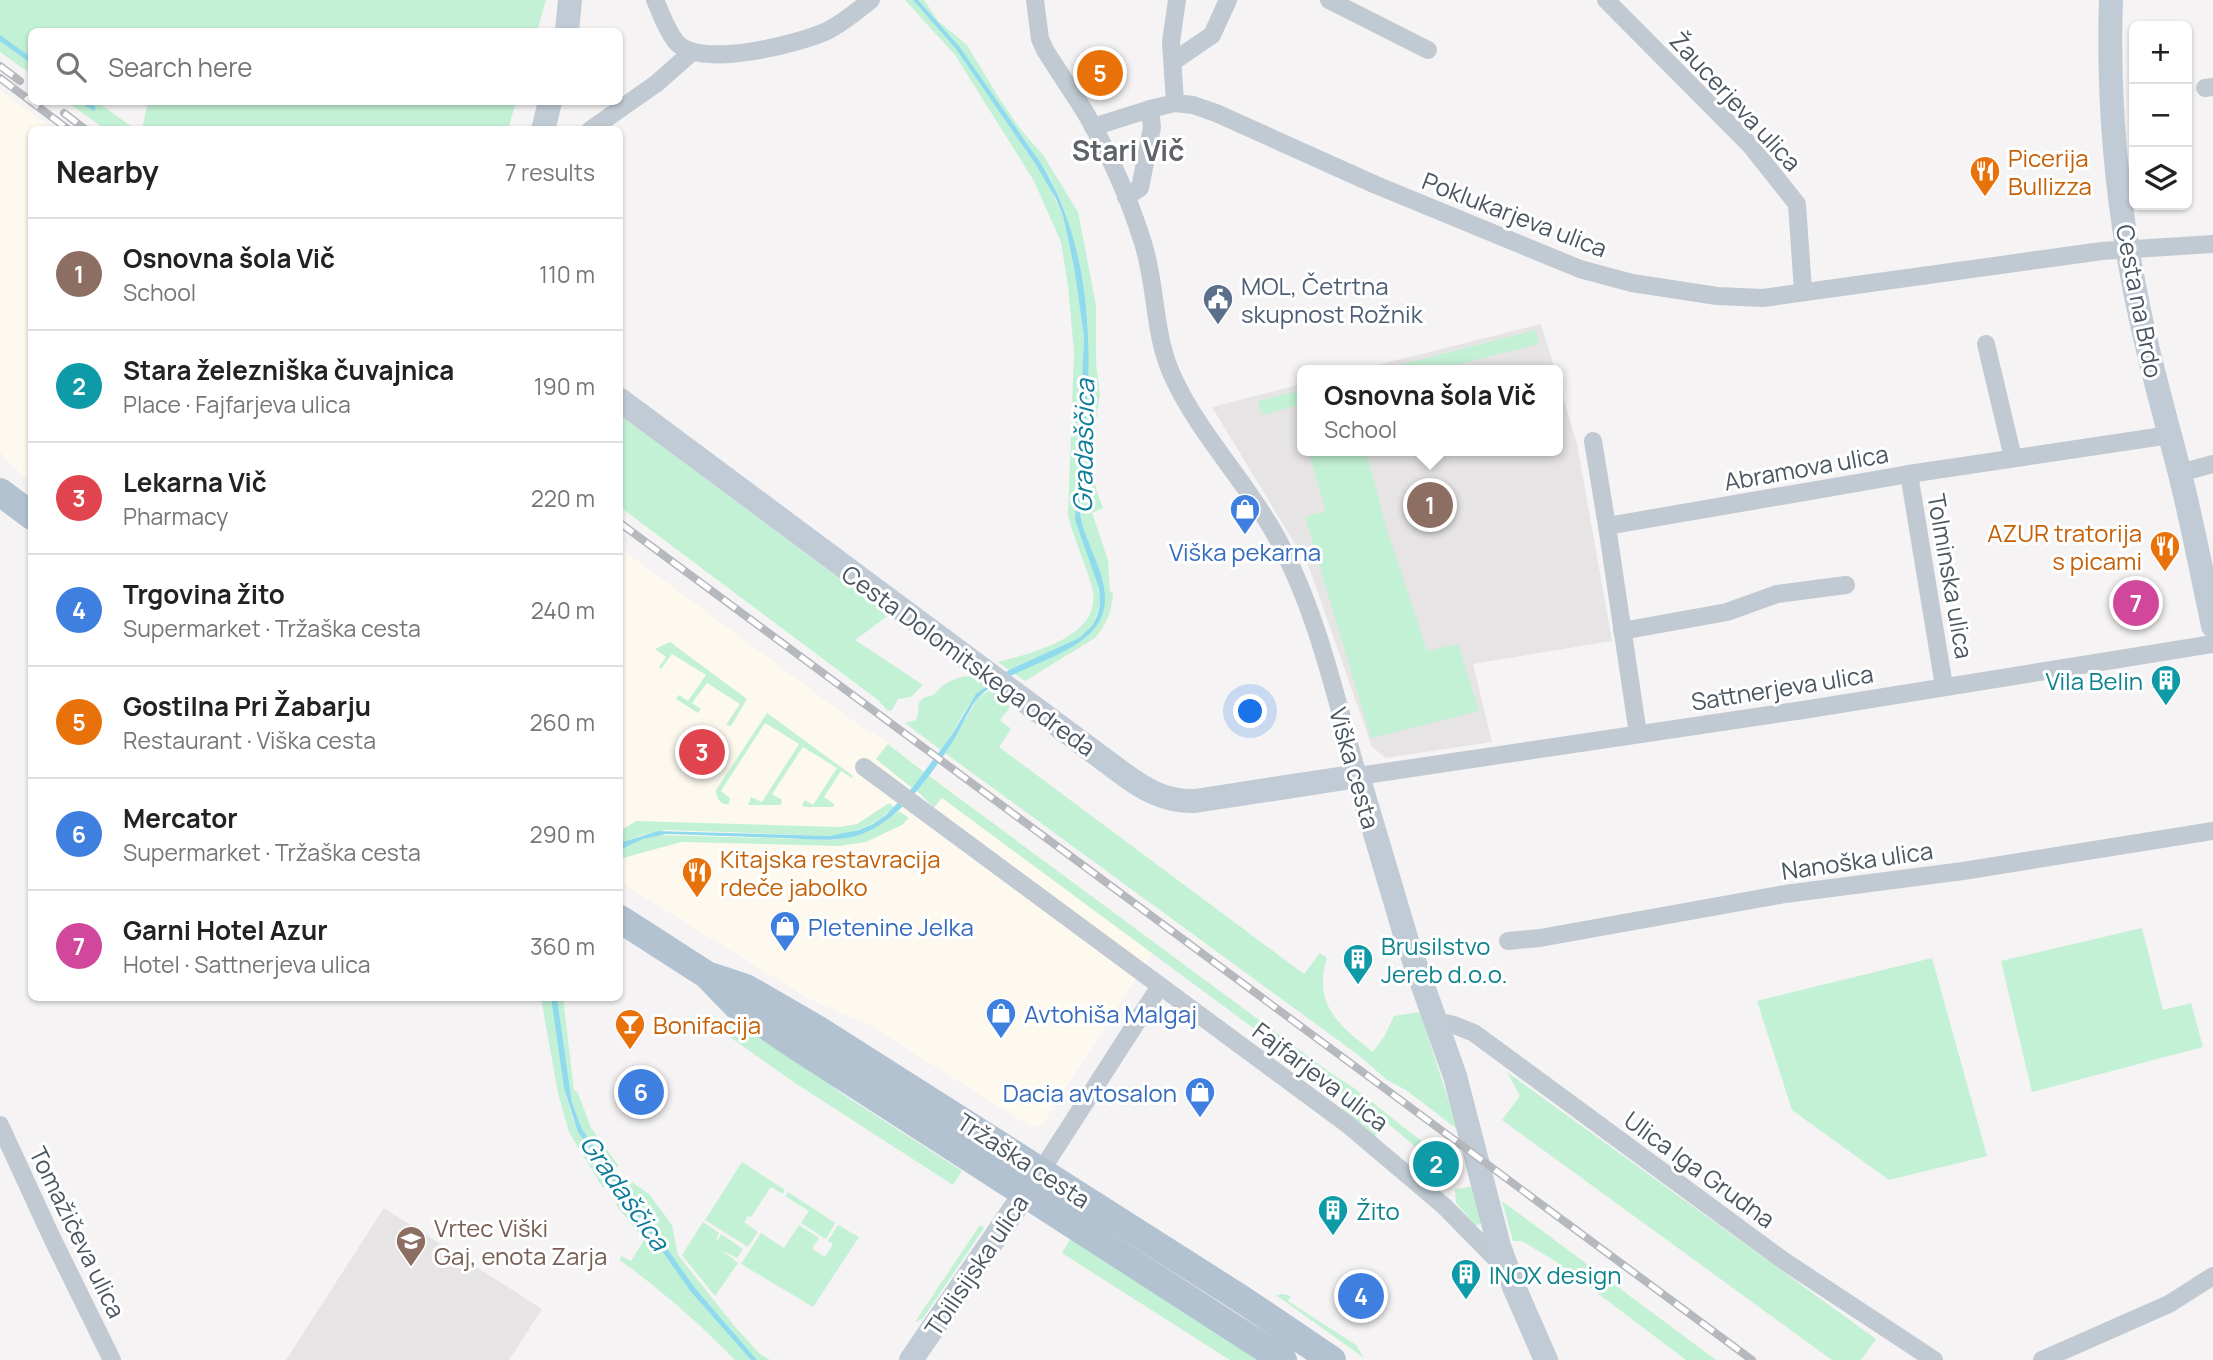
<!DOCTYPE html>
<meta charset="utf-8">
<style>
body{margin:0;font-family:Manrope,sans-serif;background:#f2f2f2;color:#222}
.controls{position:absolute;right:21px;top:21px;display:grid;overflow:hidden;border-radius:10px;box-shadow:0 2px 5px #0004}
.controls button{width:63px;height:63px;display:grid;place-items:center;padding:0;border:0;border-bottom:2px solid #e0e0e0;background:#fff;color:#222;font:35px sans-serif}
.you{position:absolute;left:1251px;top:712px;width:24px;height:24px;margin:-18px;border:5px solid #fff;border-radius:50%;background:#1a73e8;box-shadow:0 0 0 10px #1a73e833}
.badge{display:grid;place-items:center;width:46px;height:46px;border-radius:50%;background:#111827;color:#fff;font-size:23px;font-weight:700}
.pin{position:absolute;translate:-50% -50%;border:4px solid #fff;box-shadow:0 2px 7px #0006}
.popup{position:absolute;left:1297px;top:365px;width:266px;height:91px;box-sizing:border-box;display:grid;place-content:center;border-radius:10px;background:#fff;filter:drop-shadow(0 2px 5px #0005);font-size:23px;white-space:nowrap;color:#767676}
.popup b{font-size:26px;color:#222}
.popup::after{content:'';position:absolute;left:50%;top:100%;margin-left:-14px;border:14px solid transparent;border-top-color:#fff}
.list{margin:0;padding:0;list-style:none}
h2{display:flex;justify-content:space-between;align-items:center;height:91px;margin:0;padding:0 28px;font-size:30px}
h2 small{font-size:23px;font-weight:400;color:#767676}
.list li{display:grid;grid-template-columns:46px 1fr auto;gap:21px;align-items:center;box-sizing:border-box;height:112px;padding:0 28px;border-top:2px solid #e0e0e0}
.list b{display:block;font-size:26px;white-space:nowrap}
.list p{margin:0;font-size:23px;white-space:nowrap;color:#767676}
.list em{font-size:23px;font-style:normal;color:#767676}
.icon{flex:none;width:38px;height:38px;fill:none;stroke:currentColor;stroke-width:2;stroke-linecap:round;stroke-linejoin:round}
.map{position:relative;flex:none;width:2213px;height:1360px;overflow:hidden}
.search{position:absolute;background:#fff;box-shadow:0 2px 5px #0004;left:28px;top:28px;width:595px;height:77px;display:flex;align-items:center;gap:18px;box-sizing:border-box;padding:0 24px;border-radius:10px;color:#767676;font-size:26px}
.panel{position:absolute;background:#fff;box-shadow:0 2px 5px #0004;left:28px;top:126px;width:595px;height:875px;border-radius:10px}
.map>svg:first-child{display:block}
.commercial{fill:#fdf9ef}
.education{fill:#e6e4e5}
.green{fill:#c3f1d5}
.water{fill:#90daee}
.lines{fill:none;stroke-linecap:round;stroke-linejoin:round}
.stream{stroke:#90daee;stroke-width:5}
.street{stroke:#c1cad2;stroke-width:18}
.secondary{stroke:#c1cbd6;stroke-width:24}
.primary{stroke:#b3c2d1;stroke-width:28}
.rail-casing{stroke:#b5b8bd;stroke-width:8}
.rail{stroke:#fff;stroke-width:5;stroke-dasharray:16;stroke-linecap:butt}
.labels{text-anchor:middle;dominant-baseline:central;stroke-width:6;stroke-linejoin:round;paint-order:stroke}
.street-label{font-size:24px;fill:#4a5661;stroke:#fff}
.food-label{font-size:24px;fill:#c56008;stroke:#fff;text-anchor:start}
.service-label{font-size:24px;fill:#4e5e75;stroke:#fff;text-anchor:start}
.shop-label{font-size:24px;fill:#366cbe;stroke:#fff;text-anchor:start}
.culture-label{font-size:24px;fill:#0d838f;stroke:#fff;text-anchor:start}
.education-label{font-size:24px;fill:#785e54;stroke:#fff;text-anchor:start}
.water-label{font-size:26px;font-style:italic;fill:#0c7c9b;stroke:#fff}
.quarter-label{font-size:28px;font-weight:bold;fill:#5f6368;stroke:#fff}
</style>
<div class="map">
<svg width="2213" height="1360" viewBox="0 0 2213 1360">
<rect width="100%" height="100%" fill="#f5f3f3"/>
<!-- commercial -->
<g class="commercial">
<polygon points="0,90 54,129 32,130 31,482 5,460 0,451"/>
<polygon points="620,548 868,732 874,733 1157,946 1043,1124 1038,1127 1031,1127 871,1026 809,999 620,882"/>
</g>
<!-- education -->
<g class="education">
<polygon points="1541,324 1555,370 1358,370"/>
<polygon points="1558,380 1577,444 1612,641 1473,664 1492,742 1386,758 1372,747 1309,567 1212,407 1302,384 1302,451 1558,451"/>
<polygon points="384,1208 542,1309 509,1360 286,1360"/>
</g>
<!-- green -->
<g class="green">
<polygon points="0,0 546,0 537,31 32,32 31,74 0,52"/>
<path d="M905,0H913L956,49L1046,180L1063,216L1074,267L1084,337L1075,520L1098,582L1100,606L1092,626L1079,638L1009,670L998,662C1033,653 1105,636 1092,587C1085,562 1074,540 1068,515L1074,352L1068,286L1061,242L1034,181L955,55Z"/>
<path d="M918,0H924L938,21L967,45L997,95L1021,130L1043,155L1078,212L1096,305V363L1100,395L1091,454L1096,489L1103,508L1092,513L1108,560L1110,592H1113C1112,611 1107,624 1095,638L1025,681L1014,673C1059,652 1121,639 1100,574C1093,554 1083,534 1080,513L1088,338L1082,287L1066,214L1050,177L1040,162L959,46Z"/>
<polygon points="67,102 97,102 135,129 105,129"/>
<polygon points="148,102 516,102 508,129 142,129"/>
<polygon points="1536,330 1539,344 1435,370 1380,370"/>
<polygon points="1302,390 1302,404 1262,415 1258,401"/>
<polygon points="620,415 889,615 855,640 923,685 911,697 898,699 892,710 888,711 878,700 620,507"/>
<polygon points="1308,451 1366,451 1386,527 1427,651 1458,644 1479,711 1371,738 1305,517 1326,511"/>
<polygon points="670,642 747,699 731,726 726,725 740,704 707,683 692,703 701,709 698,713 676,699 679,695 688,701 706,675 672,654 661,669 659,667 666,657 655,649"/>
<path d="M966,676L973,677L986,687C965,702 957,729 941,750L905,723L916,720C922,706 912,699 934,695C942,684 952,679 966,676Z"/>
<path d="M990,690L1010,707L1000,720L1011,729L999,747L1304,974L1320,953L1327,958C1312,1005 1340,1026 1373,1052L1385,1035L1394,1016L1420,1012L1458,1130L1406,1090L1387,1080L1357,1054L945,753L978,698Z"/>
<path d="M767,713L853,776L852,778L841,771L824,797L834,804V807H804L802,805L805,800L813,805L837,768L803,747L772,794L782,800L781,805H748L751,797L762,802L799,744L765,723L721,791L730,798L729,804C720,806 716,797 716,790Z"/>
<polygon points="888,744 924,772 912,788 876,759"/>
<polygon points="928,775 1332,1074 1354,1088 1429,1147 1425,1155 1370,1108 1361,1119 1377,1133 1375,1136 1341,1108 1348,1098 942,798 934,808 917,791"/>
<path d="M889,803L894,807C876,825 856,833 830,836L666,830L642,835L620,844V831L636,821L840,827L857,824Z"/>
<polygon points="899,811 909,818 902,825 866,842 839,846 681,842 623,858 620,863 620,850 643,839 658,835 837,840 876,827"/>
<polygon points="2142,928 2163,1010 2191,1003 2203,1047 2032,1092 2001,961"/>
<polygon points="1932,958 1987,1156 1889,1180 1792,1110 1757,1001"/>
<polygon points="541,998 551,998 564,1088 573,1119 585,1142 610,1178 603,1188 569,1132 558,1093"/>
<polygon points="557,998 563,998 574,1090 578,1093 591,1128 618,1165 613,1173 582,1129 572,1103"/>
<polygon points="728,1018 765,1037 798,1058 841,1093 962,1171 953,1185 795,1083 720,1030"/>
<polygon points="1507,1072 1876,1339 1861,1360 1832,1360 1502,1120 1520,1096"/>
<polygon points="742,1162 785,1190 783,1194 771,1187 751,1217 748,1216 744,1222 758,1232 748,1247 705,1220"/>
<polygon points="632,1182 649,1194 672,1225 678,1255 736,1328 760,1354 770,1360 757,1360 695,1288 625,1191"/>
<polygon points="1471,1187 1479,1204 1481,1223 1479,1225 1475,1225 1456,1203 1455,1189"/>
<polygon points="788,1192 835,1223 826,1239 801,1223 809,1211 785,1196"/>
<path d="M623,1195L691,1292L751,1360H735C699,1323 662,1291 620,1260L621,1256L631,1261L644,1240L616,1205Z"/>
<polygon points="1502,1201 1716,1360 1686,1360 1555,1261 1522,1241 1513,1241"/>
<polygon points="703,1222 719,1233 716,1239 718,1240 721,1234 743,1249 737,1258 723,1251 738,1263 715,1296 682,1255"/>
<polygon points="799,1225 819,1238 812,1249 825,1257 833,1244 828,1241 838,1225 859,1237 813,1307 741,1264 761,1233 784,1248"/>
<polygon points="980,1225 984,1228 923,1318 915,1322"/>
<polygon points="1074,1233 1267,1360 1230,1360 1062,1253"/>
<polygon points="1283,1294 1291,1296 1288,1301 1356,1345 1364,1358 1276,1295"/>
</g>
<!-- water -->
<g class="water">
<path d="M913,0H918L959,46L1040,162C1081,226 1091,310 1088,384C1086,427 1079,470 1080,513C1084,542 1105,569 1105,599C1105,657 1009,662 977,699C969,709 963,724 956,736C945,755 930,775 916,792C898,813 879,830 852,837C830,842 805,839 783,838C744,837 705,835 666,834L643,839L620,850V844L623,842L658,831L830,836L859,830L873,824L886,815L912,788L951,736L976,694L1009,670L1079,638L1092,626L1097,616L1100,606L1099,588L1075,520L1084,337L1074,267L1063,216L1056,199L1036,165L956,49Z"/>
<polygon points="551,998 557,998 572,1103 582,1129 695,1288 757,1360 751,1360 691,1292 578,1132 564,1088"/>
</g>
<g class="lines">
<!-- stream -->
<g class="stream">
<polyline points="0,38 32,61"/>
<polyline points="84,102 93,108"/>
</g>
<!-- street -->
<g class="street">
<path d="M655,0C661,13 667,32 677,43C701,69 798,44 827,31C843,23 857,11 871,0"/>
<path d="M1035,0L1040,39L1045,50C1058,71 1072,91 1085,112C1109,153 1129,198 1143,243C1157,286 1153,335 1173,377C1199,434 1246,481 1276,536C1317,610 1335,696 1358,776L1803,710L2213,644"/>
<polyline points="1329,0 1428,50"/>
<polyline points="1606,0 1750,145 1797,204 1803,291"/>
<polyline points="1174,61 1212,35 1228,0"/>
<polyline points="2205,88 2213,87"/>
<polyline points="1175,103 1171,42 1177,0"/>
<polyline points="1093,127 1150,109 1175,103 1193,105 1216,113 1376,185 1580,269 1632,283 1717,296 1763,298 2102,251 2213,244"/>
<polyline points="590,130 657,83 692,52"/>
<polyline points="1126,197 1140,188 1152,127 1150,109"/>
<polyline points="1986,344 2013,458"/>
<polyline points="1593,441 1607,526"/>
<polyline points="2180,473 2213,464"/>
<polyline points="1909,474 1944,686"/>
<polyline points="1622,631 1727,612 1777,594 1846,585"/>
<polyline points="1638,734 1607,526 1909,474 2170,435"/>
<polyline points="864,767 1347,1124 1444,1206 1502,1265"/>
<polyline points="1508,941 1540,938 1785,894 1963,871 2213,831"/>
<polyline points="1436,1021 1454,1025 1474,1033 1784,1261 1934,1360"/>
<polyline points="0,1125 52,1238 112,1360"/>
<polyline points="1041,1171 1160,986"/>
<polyline points="2042,1360 2169,1304 2213,1276"/>
</g>
<!-- secondary -->
<g class="secondary">
<path d="M2111,0C2108,91 2115,184 2132,275C2144,341 2162,405 2179,470C2192,521 2202,574 2213,626"/>
<polyline points="567,32 570,0"/>
<polyline points="543,130 550,102"/>
<path d="M620,400L1122,773C1145,790 1166,802 1195,801L1358,776L1407,941L1455,1076L1499,1246L1514,1287L1546,1360"/>
<polyline points="911,1360 1035,1179"/>
</g>
<!-- primary -->
<g class="primary">
<polyline points="0,492 32,516"/>
<polyline points="620,919 707,975 736,1005 793,1044 1283,1360"/>
<polyline points="713,977 746,988 817,1029 1243,1300 1332,1360"/>
</g>
<!-- rail casing -->
<g class="rail-casing">
<g id="rail">
<polyline points="0,66 20,81"/>
<polyline points="0,78 69,130"/>
<polyline points="64,113 86,130"/>
<polyline points="620,523 1752,1360"/>
</g>
</g>
<!-- rail -->
<use href="#rail" class="rail"/>
</g>
<!-- icons -->
<defs>
<g id="restaurant-pin" transform="scale(1.575)"><path d="M0 17L-7.5 6A9.5 9.5 0 1 1 7.5 6Z" fill="#e8710a" stroke="#fff"/><path d="M-5-6h1v4h1v-4h1v4h1v-4h1v5L-1.5 .5V6h-2V.5L-5-1ZM5-6V6H3V1.5H1.5Q1.5-4 5-6Z" fill="#fff"/></g>
<g id="civic-pin" transform="scale(1.575)"><path d="M0 17L-7.5 6A9.5 9.5 0 1 1 7.5 6Z" fill="#5c6f8a" stroke="#fff"/><path d="M-.6-6.5H3V-4.5H.6V-3L4-1V1h2V6H-6V1h2V-1L-.6-3ZM-1.2 2.5V6h2.4V2.5Z" fill="#fff"/></g>
<g id="shop-pin" transform="scale(1.575)"><path d="M0 17L-7.5 6A9.5 9.5 0 1 1 7.5 6Z" fill="#3f7fe0" stroke="#fff"/><path d="M-5-2.5h2.3a2.7 3.5 0 0 1 5.4 0H5L5.5 6h-11ZM-1.5-2.5h3a1.5 2.3 0 0 0-3 0Z" fill="#fff"/></g>
<g id="building-pin" transform="scale(1.575)"><path d="M0 17L-7.5 6A9.5 9.5 0 1 1 7.5 6Z" fill="#0f9aa8" stroke="#fff"/><path d="M-4-6H4V6H1V3H-1V6H-4ZM-2.5-4.3h1.7v1.8h-1.7ZM.8-4.3h1.7v1.8H.8ZM-2.5-1h1.7V.8h-1.7ZM.8-1h1.7V.8H.8Z" fill="#fff"/></g>
<g id="bar-pin" transform="scale(1.575)"><path d="M0 17L-7.5 6A9.5 9.5 0 1 1 7.5 6Z" fill="#e8710a" stroke="#fff"/><path d="M-6-5H6L.8 .8V4.5H3.5V6h-7V4.5H-.8V.8Z" fill="#fff"/></g>
<g id="school-pin" transform="scale(1.575)"><path d="M0 17L-7.5 6A9.5 9.5 0 1 1 7.5 6Z" fill="#8d6e63" stroke="#fff"/><path d="M0-5L7-2L0 1L-7-2ZM-4 1L0 2.5L4 1V4Q0 6-4 4Z" fill="#fff"/></g>
</defs>
<g fill-rule="evenodd">
<use href="#restaurant-pin" x="1985" y="171"/>
<use href="#civic-pin" x="1218" y="299"/>
<use href="#shop-pin" x="1245" y="509"/>
<use href="#restaurant-pin" x="2165" y="546"/>
<use href="#building-pin" x="2166" y="680"/>
<use href="#restaurant-pin" x="697" y="872"/>
<use href="#shop-pin" x="785" y="926"/>
<use href="#building-pin" x="1358" y="959"/>
<use href="#shop-pin" x="1001" y="1013"/>
<use href="#bar-pin" x="630" y="1024"/>
<use href="#shop-pin" x="1200" y="1092"/>
<use href="#building-pin" x="1333" y="1210"/>
<use href="#school-pin" x="411" y="1241"/>
<use href="#building-pin" x="1466" y="1274"/>
</g>
<g class="labels">
<!-- street labels -->
<g class="street-label">
<text transform="translate(1736 101) rotate(47)">Žaucerjeva ulica</text>
<text transform="translate(1515 214) rotate(21)">Poklukarjeva ulica</text>
<text transform="translate(2140 301) rotate(79)">Cesta na Brdo</text>
<text transform="translate(1806 467) rotate(-10)">Abramova ulica</text>
<text transform="translate(1951 576) rotate(80)">Tolminska ulica</text>
<text transform="translate(969 660) rotate(36)">Cesta Dolomitskega odreda</text>
<text transform="translate(1782 687) rotate(-9)">Sattnerjeva ulica</text>
<text transform="translate(1355 768) rotate(74)">Viška cesta</text>
<text transform="translate(1857 860) rotate(-8)">Nanoška ulica</text>
<text transform="translate(1321 1076) rotate(37)">Fajfarjeva ulica</text>
<text transform="translate(1024 1160) rotate(33)">Tržaška cesta</text>
<text transform="translate(1700 1169) rotate(36)">Ulica Iga Grudna</text>
<text transform="translate(78 1232) rotate(64)">Tomažičeva ulica</text>
<text transform="translate(976 1265) rotate(-56)">Tbilisijska ulica</text>
</g>
<!-- food labels -->
<g class="food-label">
<text x="2008" y="157">Picerija<tspan x="2008" dy="28">Bullizza</tspan></text>
<text x="2142" y="532" text-anchor="end">AZUR tratorija<tspan x="2142" dy="28">s picami</tspan></text>
<text x="720" y="858">Kitajska restavracija<tspan x="720" dy="28">rdeče jabolko</tspan></text>
<text x="653" y="1024">Bonifacija</text>
</g>
<!-- service labels -->
<g class="service-label">
<text x="1241" y="285">MOL, Četrtna<tspan x="1241" dy="28">skupnost Rožnik</tspan></text>
</g>
<!-- shop labels -->
<g class="shop-label">
<text x="1245" y="551" text-anchor="middle">Viška pekarna</text>
<text x="808" y="926">Pletenine Jelka</text>
<text x="1024" y="1013">Avtohiša Malgaj</text>
<text x="1177" y="1092" text-anchor="end">Dacia avtosalon</text>
</g>
<!-- culture labels -->
<g class="culture-label">
<text x="2143" y="680" text-anchor="end">Vila Belin</text>
<text x="1381" y="945">Brusilstvo<tspan x="1381" dy="28">Jereb d.o.o.</tspan></text>
<text x="1356" y="1210">Žito</text>
<text x="1489" y="1274">INOX design</text>
</g>
<!-- education labels -->
<g class="education-label">
<text x="434" y="1227">Vrtec Viški<tspan x="434" dy="28">Gaj, enota Zarja</tspan></text>
</g>
<!-- water labels -->
<g class="water-label">
<text transform="translate(1083 446) rotate(-89)">Gradaščica</text>
<text transform="translate(625 1192) rotate(55)">Gradaščica</text>
</g>
<!-- quarter labels -->
<g class="quarter-label">
<text x="1128" y="150">Stari Vič</text>
</g>
</g>
</svg>
<div class="controls">
<button>+</button>
<button>−</button>
<button><svg class="icon" aria-label="layers" viewBox="0 0 24 24"><path d="M12 4l9 5-9 5-9-5zM3 14l9 5 9-5"/></svg></button>
</div>
<div class="you"></div>
<div class="pin badge" style="left:1430px;top:505px;background:#8d6e63">1</div>
<div class="popup"><b>Osnovna šola Vič</b>School</div>
<div class="pin badge" style="left:1436px;top:1164px;background:#0f9aa8">2</div>
<div class="pin badge" style="left:702px;top:752px;background:#e0444e">3</div>
<div class="pin badge" style="left:1361px;top:1296px;background:#3f7fe0">4</div>
<div class="pin badge" style="left:1100px;top:73px;background:#e8710a">5</div>
<div class="pin badge" style="left:641px;top:1092px;background:#3f7fe0">6</div>
<div class="pin badge" style="left:2136px;top:603px;background:#d1479c">7</div>
<div class="search"><svg class="icon" aria-label="search" viewBox="0 0 24 24"><circle cx="10" cy="10" r="6"/><path d="M15 15l6 6"/></svg>Search here</div>
<section class="panel">
<h2>Nearby<small>7 results</small></h2>
<ul class="list">
<li><span class="badge" style="background:#8d6e63">1</span><div><b>Osnovna šola Vič</b><p>School</p></div><em>110 m</em></li>
<li><span class="badge" style="background:#0f9aa8">2</span><div><b>Stara železniška čuvajnica</b><p>Place · Fajfarjeva ulica</p></div><em>190 m</em></li>
<li><span class="badge" style="background:#e0444e">3</span><div><b>Lekarna Vič</b><p>Pharmacy</p></div><em>220 m</em></li>
<li><span class="badge" style="background:#3f7fe0">4</span><div><b>Trgovina žito</b><p>Supermarket · Tržaška cesta</p></div><em>240 m</em></li>
<li><span class="badge" style="background:#e8710a">5</span><div><b>Gostilna Pri Žabarju</b><p>Restaurant · Viška cesta</p></div><em>260 m</em></li>
<li><span class="badge" style="background:#3f7fe0">6</span><div><b>Mercator</b><p>Supermarket · Tržaška cesta</p></div><em>290 m</em></li>
<li><span class="badge" style="background:#d1479c">7</span><div><b>Garni Hotel Azur</b><p>Hotel · Sattnerjeva ulica</p></div><em>360 m</em></li>
</ul>
</section>
</div>
